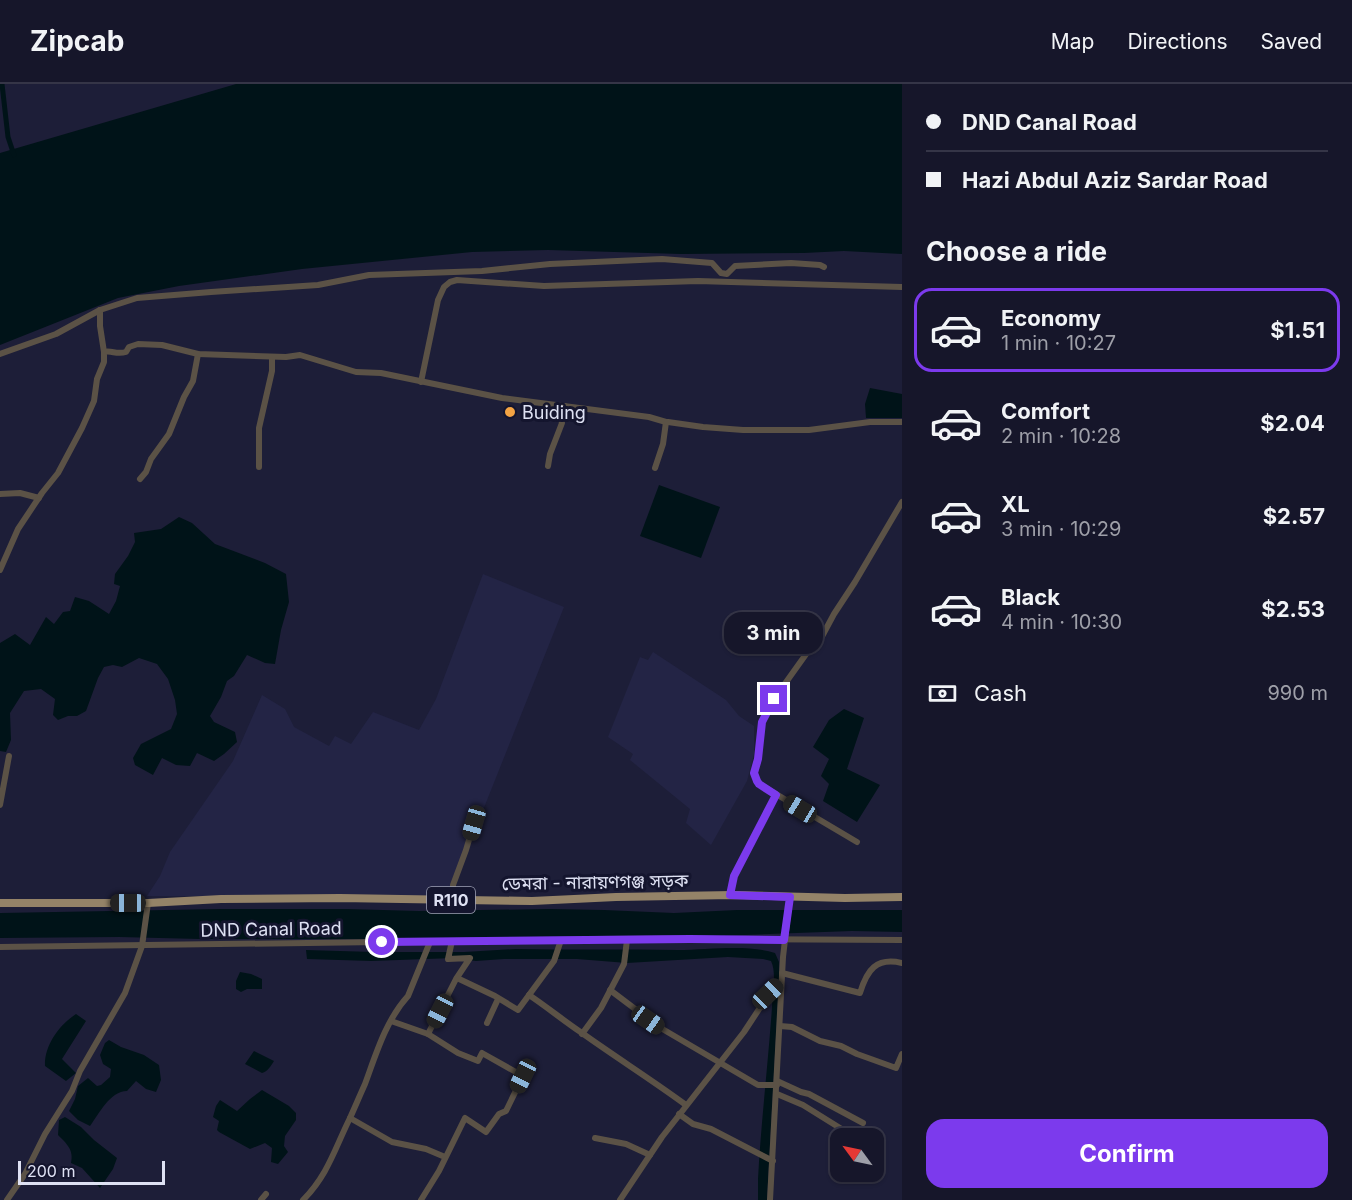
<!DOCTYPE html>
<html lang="en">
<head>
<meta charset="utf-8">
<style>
  :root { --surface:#16162a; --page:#232336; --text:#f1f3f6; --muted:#9e9fa8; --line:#353547; --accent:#7c3aed }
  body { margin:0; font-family:Inter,"Noto Sans Bengali",sans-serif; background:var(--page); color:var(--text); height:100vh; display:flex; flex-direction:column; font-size:22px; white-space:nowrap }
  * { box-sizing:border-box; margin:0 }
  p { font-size:20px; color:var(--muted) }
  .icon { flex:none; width:33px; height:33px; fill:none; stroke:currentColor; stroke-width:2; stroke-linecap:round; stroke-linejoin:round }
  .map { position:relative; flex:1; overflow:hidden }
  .drawer { display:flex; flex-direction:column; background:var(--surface); width:450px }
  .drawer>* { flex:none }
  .hud { display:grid; align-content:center; height:132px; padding:0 24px; background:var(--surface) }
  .needle { width:39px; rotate:303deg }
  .fabs { position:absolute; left:830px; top:1044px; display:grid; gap:12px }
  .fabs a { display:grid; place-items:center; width:54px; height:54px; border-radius:12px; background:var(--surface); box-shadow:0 2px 4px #0004,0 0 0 2px var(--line); font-size:30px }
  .scale { position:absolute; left:18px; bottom:15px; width:147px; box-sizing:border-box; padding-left:6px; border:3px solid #dee1f3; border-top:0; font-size:16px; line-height:21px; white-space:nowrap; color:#dee1f3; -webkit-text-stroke:4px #14152e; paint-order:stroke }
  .end { position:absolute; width:27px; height:27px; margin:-14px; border:8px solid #7c3aed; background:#fff; box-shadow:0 0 0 3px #fff }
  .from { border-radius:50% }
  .bubble { position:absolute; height:42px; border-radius:18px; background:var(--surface); box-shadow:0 2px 4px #0004,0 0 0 2px var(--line); font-size:20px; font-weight:700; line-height:42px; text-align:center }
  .car { position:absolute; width:18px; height:36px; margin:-18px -9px; border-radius:8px; box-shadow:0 0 4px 2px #0007; background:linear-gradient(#222 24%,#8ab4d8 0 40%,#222 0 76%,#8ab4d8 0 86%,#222 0) }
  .hud b { display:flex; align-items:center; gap:21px; height:57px; font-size:22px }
  .hud b+b { border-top:2px solid var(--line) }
  .hud i { width:15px; height:15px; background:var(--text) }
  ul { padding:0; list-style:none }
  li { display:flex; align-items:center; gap:18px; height:84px; margin:0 12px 9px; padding:0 12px; border:3px solid transparent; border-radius:18px }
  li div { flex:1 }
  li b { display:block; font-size:22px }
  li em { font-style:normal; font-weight:700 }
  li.on { border-color:var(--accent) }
  li>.icon { width:54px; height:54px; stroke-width:1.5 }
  h2 { padding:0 24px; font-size:27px; line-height:72px }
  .pay { display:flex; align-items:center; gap:15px; height:66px; padding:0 24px; font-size:22px }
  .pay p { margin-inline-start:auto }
  .button { display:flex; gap:12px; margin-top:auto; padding:12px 24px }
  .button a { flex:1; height:69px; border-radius:18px; background:var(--accent); color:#fff; font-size:24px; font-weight:700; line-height:69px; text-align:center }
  header { display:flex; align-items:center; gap:36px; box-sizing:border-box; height:84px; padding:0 30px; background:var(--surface); border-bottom:2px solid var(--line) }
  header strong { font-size:28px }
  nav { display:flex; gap:33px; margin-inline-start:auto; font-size:21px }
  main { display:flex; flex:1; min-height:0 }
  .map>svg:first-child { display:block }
  .built { fill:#232445 }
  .water { fill:#001318 }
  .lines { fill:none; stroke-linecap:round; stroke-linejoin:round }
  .canal { stroke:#001318; stroke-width:5 }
  .minor { stroke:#5b5246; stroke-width:6 }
  .major { stroke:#948368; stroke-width:8 }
  .route { stroke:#7c3aed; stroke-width:8 }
  .poi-dot { fill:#f4a444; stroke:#14152e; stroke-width:2 }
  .labels { text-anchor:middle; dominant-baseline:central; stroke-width:6; stroke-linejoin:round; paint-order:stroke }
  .shield { fill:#14152e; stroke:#a1a4b8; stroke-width:1.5 }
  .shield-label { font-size:16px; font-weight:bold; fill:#dee1f3 }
  .poi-label { font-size:18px; fill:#dee1f3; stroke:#14152e; text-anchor:start }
  .street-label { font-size:18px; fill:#dee1f3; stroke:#14152e }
</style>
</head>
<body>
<header>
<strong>Zipcab</strong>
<nav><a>Map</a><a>Directions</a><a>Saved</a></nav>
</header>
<main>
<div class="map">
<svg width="902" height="1116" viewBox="0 0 902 1116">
  <rect width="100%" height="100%" fill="#1d1e38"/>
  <!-- built -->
  <g class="built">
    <polygon points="483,490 564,523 448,814 362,812 147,812 160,792 170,768 233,677 262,611 285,625 294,643 329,662 335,652 351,660 373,628 419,646 436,615"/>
    <polygon points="653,568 726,616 739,632 754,642 754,670 747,697 711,761 686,739 690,725 630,676 633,670 608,653 640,573 648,576"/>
  </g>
  <!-- water -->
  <g class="water">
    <polygon points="236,0 902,0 902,170 844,167 804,169 681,170 548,166 472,168 302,185 179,202 118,214 0,261 0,69"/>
    <polygon points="870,304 902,310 902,334 866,334 865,320"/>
    <polygon points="659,401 720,423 701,474 640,452"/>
    <polygon points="179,433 192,439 215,460 265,479 286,490 289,518 281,546 275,580 265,579 247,571 234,592 227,597 221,613 210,632 214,638 235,648 237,658 224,670 214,677 197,669 190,682 176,681 162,674 153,691 135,681 133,674 141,660 171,645 177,630 175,616 168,595 157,580 139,574 122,583 113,581 104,583 98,594 86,627 77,632 68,632 58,636 53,631 55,615 41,605 24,607 10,629 11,656 6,668 0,667 0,559 15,550 30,561 46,533 54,540 63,528 70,527 75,513 89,517 109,530 116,517 120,502 114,500 115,490 128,472 135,458 134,449 161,445"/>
    <polygon points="844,625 864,634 847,685 880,701 857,738 823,717 829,700 821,692 829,675 813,663 829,636"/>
    <polygon points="221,825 346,825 419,827 549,825 604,826 674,829 737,826 902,826 902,848 852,847 718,852 662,851 374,855 200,855 119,853 0,854 0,829"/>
    <path d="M 516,865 C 570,866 624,865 678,866 C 708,866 747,860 775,869 L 779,878 L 779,896 L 767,1116 L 758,1116 L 758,1095 C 761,1038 768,981 772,923 C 772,909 777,890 771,877 L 763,875 L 728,873 L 627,879 L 577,875 L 504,875 L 476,877 L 454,874 L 371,877 L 307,875 L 306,866 L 374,868 L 464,868 Z"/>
    <polygon points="240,888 251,890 262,895 262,905 247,905 241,908 236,905 236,897"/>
    <path d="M 76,930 L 86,937 L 62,975 L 76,989 L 66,997 L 45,982 C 44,962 59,941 76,930 Z"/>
    <path d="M 109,956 L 121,963 L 144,971 L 159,981 L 161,996 L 156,1008 L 146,1005 L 136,997 L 127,1007 C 110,1007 99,1030 90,1042 L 78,1036 L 69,1027 L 75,1015 L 78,1002 L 88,994 L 97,1002 L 101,1001 L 110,993 L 111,985 L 103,980 L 100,971 L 105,959 Z"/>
    <path d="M 254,967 L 274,977 C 270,983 268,987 262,989 L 245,980 Z"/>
    <polygon points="262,1006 289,1022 296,1029 296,1036 285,1052 284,1062 288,1068 278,1080 271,1078 272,1064 265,1059 250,1065 219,1048 217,1046 219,1037 213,1033 216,1022 220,1016 237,1027 250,1015"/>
    <path d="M 65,1033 L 81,1043 L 94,1056 L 117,1074 L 113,1085 L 100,1104 L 82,1084 L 71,1079 C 74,1066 67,1060 58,1051 L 59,1036 Z"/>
  </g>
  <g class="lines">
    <!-- canal -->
    <polyline class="canal" points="2,0 8,53 14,71"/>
    <!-- minor -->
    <g class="minor">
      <polyline points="100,226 100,242 104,268"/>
      <polyline points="0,270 56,250 100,226 137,214 211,208 318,201 369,191 482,187 550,180 662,175 712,179 721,189 727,190 735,182 791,179 820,181 824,183"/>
      <polyline points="421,298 438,216 444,203 450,198 457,196 544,202 698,197 902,203"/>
      <polyline points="548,382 550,370 562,339 561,335 565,322"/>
      <polyline points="259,383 259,344 272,287 272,273"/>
      <polyline points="655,384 663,360 666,338"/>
      <polyline points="140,395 146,388 151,375 169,350 184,313 193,297 198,270"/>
      <polyline points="0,410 20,409 39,414"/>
      <path d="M 0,486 L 18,445 L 42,409 L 58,389 L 82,344 L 94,317 L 97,295 L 104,278 L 104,268 C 112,266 116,271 126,268 L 129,263 L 138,260 L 162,261 L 198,270 L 286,273 L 300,271 L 356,288 L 381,289 L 502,314 L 649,333 L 666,338 L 668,338 L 703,343 L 743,346 L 809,346 L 870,338 L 902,338"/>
      <polyline points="0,721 9,672"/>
      <polyline points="857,758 759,700 757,697 754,689 758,675 762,638 774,615 809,566 819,558 834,530 855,498 902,418"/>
      <polyline points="730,811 734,792 776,711"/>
      <polyline points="453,816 453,801 466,766 474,739"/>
      <path d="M 430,858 L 408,912 C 386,936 376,970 365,1000 C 360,1011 355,1023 350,1034 L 392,1058 L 426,1065 L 445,1073"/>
      <polyline points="0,863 452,857 691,855 902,856"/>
      <path d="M 782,889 L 860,909 C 867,886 876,873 902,879"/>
      <polyline points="457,894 495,912 518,926 554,877 561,856"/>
      <polyline points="610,906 659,943 758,1001 777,1001"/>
      <path d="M 529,911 C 547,923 564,937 582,949 C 617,974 652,996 686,1021"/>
      <polyline points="391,937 428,950 458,969 478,977 482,969 523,992 506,1027 499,1030 486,1048 465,1034 439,1087 421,1116"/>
      <polyline points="487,939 498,915"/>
      <polyline points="780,942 792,943 820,957 841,962 857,970 896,984 902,970"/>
      <polyline points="428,950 456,895 470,874 448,875 452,857"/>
      <polyline points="582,950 601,924 624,880 627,856"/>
      <polyline points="777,997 801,1008 809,1010 863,1039"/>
      <polyline points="777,1010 803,1021 856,1054"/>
      <polyline points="679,1030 693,1040 711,1045 773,1077"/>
      <polyline points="595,1054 626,1060 650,1071"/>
      <polyline points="7,1116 25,1090 45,1050 72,1007 80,987 125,909 142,862 148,819"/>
      <polyline points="261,1116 266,1110"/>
      <path d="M 303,1116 C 328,1091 335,1064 350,1034"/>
      <polyline points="620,1116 662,1053 744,948 769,910 781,898"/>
      <polyline points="770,1116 783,873 790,813"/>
    </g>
    <!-- major -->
    <polyline class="major" points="0,819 148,819 221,815 340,814 532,817 616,813 733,811 845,814 902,813"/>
  </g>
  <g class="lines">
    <!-- route -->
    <polyline class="route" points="382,858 690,855 784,856 790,813 730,811 734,792 776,711 759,700 757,697 754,689 758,675 762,638 774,615"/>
  </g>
  <!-- markers -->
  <circle class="poi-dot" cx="510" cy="328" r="6"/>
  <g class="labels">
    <!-- shield labels -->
    <rect class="shield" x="427" y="803" width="48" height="26" rx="4.5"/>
    <g class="shield-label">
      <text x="451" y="816">R110</text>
    </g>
    <!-- poi labels -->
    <g class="poi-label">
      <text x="522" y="328">Buiding</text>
    </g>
    <!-- street labels -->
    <g class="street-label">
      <text transform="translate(595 798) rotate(-1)">ডেমরা - নারায়ণগঞ্জ সড়ক</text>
      <text transform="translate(271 845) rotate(-1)">DND Canal Road</text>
    </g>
  </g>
</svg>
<div class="fabs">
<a><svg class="needle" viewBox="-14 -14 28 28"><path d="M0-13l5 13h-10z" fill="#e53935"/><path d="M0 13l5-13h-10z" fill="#9e9fa8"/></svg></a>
</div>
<div class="scale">200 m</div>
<i class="end from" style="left:382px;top:858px"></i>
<i class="end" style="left:774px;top:615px"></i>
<div class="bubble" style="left:724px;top:528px;width:99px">3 min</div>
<i class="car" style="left:800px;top:725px;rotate:301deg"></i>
<i class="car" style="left:474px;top:739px;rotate:196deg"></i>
<i class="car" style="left:128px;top:819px;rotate:270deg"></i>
<i class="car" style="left:768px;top:910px;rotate:46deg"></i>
<i class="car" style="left:440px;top:927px;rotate:207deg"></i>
<i class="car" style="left:648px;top:936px;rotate:125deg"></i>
<i class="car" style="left:523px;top:992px;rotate:206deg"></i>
</div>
<section class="drawer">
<div class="hud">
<b><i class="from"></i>DND Canal Road</b>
<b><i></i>Hazi Abdul Aziz Sardar Road</b>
</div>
<h2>Choose a ride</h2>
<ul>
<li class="on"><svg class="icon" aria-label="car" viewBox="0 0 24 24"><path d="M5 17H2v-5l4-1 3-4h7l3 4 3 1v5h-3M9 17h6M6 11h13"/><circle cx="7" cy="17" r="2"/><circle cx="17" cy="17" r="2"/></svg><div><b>Economy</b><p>1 min · 10:27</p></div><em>$1.51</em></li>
<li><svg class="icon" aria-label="car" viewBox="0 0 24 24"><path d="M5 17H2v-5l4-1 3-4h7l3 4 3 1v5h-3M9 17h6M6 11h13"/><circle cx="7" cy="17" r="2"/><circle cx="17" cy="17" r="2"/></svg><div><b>Comfort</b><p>2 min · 10:28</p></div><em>$2.04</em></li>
<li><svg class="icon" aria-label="car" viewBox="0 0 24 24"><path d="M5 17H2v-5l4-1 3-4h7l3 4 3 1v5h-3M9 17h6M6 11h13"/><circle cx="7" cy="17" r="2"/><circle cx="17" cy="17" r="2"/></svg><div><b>XL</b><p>3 min · 10:29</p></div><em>$2.57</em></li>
<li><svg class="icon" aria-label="car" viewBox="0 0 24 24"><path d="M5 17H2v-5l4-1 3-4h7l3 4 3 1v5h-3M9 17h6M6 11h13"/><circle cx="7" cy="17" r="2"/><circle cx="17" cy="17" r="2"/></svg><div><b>Black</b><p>4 min · 10:30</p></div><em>$2.53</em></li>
</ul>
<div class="pay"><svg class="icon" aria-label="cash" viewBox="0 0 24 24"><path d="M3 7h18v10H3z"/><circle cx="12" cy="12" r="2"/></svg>Cash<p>990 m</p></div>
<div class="button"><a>Confirm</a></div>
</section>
</main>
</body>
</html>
